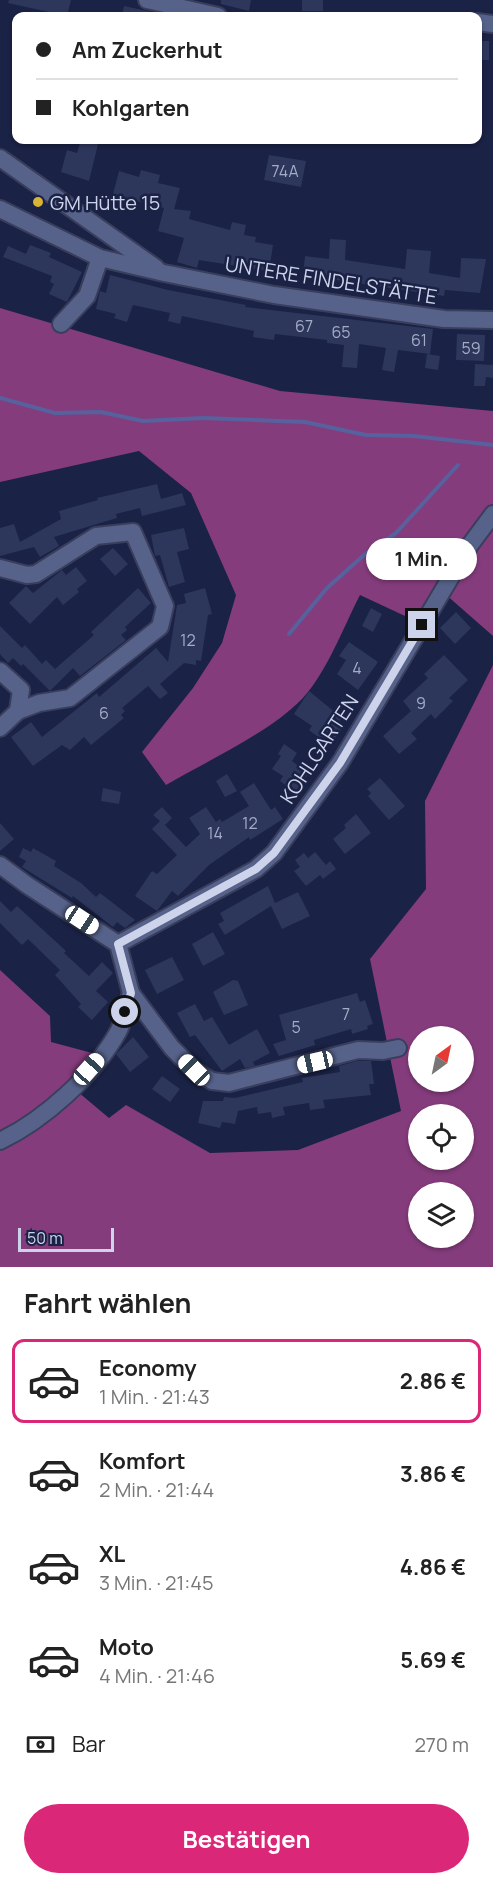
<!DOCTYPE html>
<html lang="de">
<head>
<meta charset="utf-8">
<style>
  :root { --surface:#fff; --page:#f2f2f2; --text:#222; --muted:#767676; --line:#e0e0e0; --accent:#db2777 }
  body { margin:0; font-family:Manrope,sans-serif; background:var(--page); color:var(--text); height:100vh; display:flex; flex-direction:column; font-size:22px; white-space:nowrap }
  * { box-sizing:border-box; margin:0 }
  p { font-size:20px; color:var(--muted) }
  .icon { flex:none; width:33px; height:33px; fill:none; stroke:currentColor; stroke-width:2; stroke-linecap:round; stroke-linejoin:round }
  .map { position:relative; height:1267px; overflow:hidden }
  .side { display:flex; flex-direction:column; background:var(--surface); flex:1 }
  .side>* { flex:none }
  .hud { position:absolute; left:12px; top:12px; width:470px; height:132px; border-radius:12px; box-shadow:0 2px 4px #0004; display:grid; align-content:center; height:132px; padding:0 24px; background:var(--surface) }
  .needle { width:39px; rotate:33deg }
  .controls { position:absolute; left:408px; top:1026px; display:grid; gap:12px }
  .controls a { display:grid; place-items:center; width:66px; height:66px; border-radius:50%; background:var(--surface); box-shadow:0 2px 4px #0004; font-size:30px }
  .scale { position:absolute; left:18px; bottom:15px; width:96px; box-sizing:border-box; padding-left:6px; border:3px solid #ccd3ea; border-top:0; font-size:16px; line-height:21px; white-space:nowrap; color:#ccd3ea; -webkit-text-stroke:4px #1a2245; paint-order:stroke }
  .end { position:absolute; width:27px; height:27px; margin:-14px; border:8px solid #ccd3ea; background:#111; box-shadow:0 0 0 3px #111 }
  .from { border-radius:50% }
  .bubble { position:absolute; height:42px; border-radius:21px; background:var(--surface); box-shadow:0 2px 4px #0004; font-size:20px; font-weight:700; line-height:42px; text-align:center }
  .car { position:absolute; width:18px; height:36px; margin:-18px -9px; border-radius:8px; box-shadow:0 0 4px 2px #0007; background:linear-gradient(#fff 24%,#345 0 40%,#fff 0 76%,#345 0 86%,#fff 0) }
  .hud b { display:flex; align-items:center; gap:21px; height:57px; font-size:22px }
  .hud b+b { border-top:2px solid var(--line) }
  .hud i { width:15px; height:15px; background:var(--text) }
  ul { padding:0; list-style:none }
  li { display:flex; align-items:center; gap:18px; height:84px; margin:0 12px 9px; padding:0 12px; border:3px solid transparent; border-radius:12px }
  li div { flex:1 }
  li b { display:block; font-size:22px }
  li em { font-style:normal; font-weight:700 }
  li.active { border-color:var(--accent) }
  li>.icon { width:54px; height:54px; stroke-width:1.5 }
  h2 { padding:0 24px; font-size:27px; line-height:72px }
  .pay { display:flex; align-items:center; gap:15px; height:66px; padding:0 24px; font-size:22px }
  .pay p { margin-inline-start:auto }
  .action { display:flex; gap:12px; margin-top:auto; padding:12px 24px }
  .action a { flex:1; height:69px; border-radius:36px; background:var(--accent); color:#fff; font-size:24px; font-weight:700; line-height:69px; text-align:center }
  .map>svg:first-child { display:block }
  .forest { fill:#843c7c; fill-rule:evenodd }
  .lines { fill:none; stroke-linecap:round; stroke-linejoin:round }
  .stream { stroke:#56619d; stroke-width:4 }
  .building { fill:#2d375c }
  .minor-casing { stroke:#393e5c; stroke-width:20 }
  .minor { stroke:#56628a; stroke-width:16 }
  .route { stroke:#ccd3ea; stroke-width:8 }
  .poi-dot { fill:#d9b334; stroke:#1a2245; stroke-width:2 }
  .labels { text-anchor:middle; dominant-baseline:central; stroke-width:5; stroke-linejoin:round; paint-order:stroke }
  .number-label { font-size:16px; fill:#a4acc6 }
  .poi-label { font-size:20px; fill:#ccd3ea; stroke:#1a2245; text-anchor:start }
  .street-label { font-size:20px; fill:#ccd3ea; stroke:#1a2245 }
</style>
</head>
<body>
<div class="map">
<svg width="493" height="1267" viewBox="0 0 493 1267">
  <rect width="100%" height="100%" fill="#1a2245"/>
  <!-- forest -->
  <g class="forest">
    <path d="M 0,308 L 280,391 L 493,411 L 493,636 L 444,593 L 420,623 L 360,595 C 343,628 327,672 302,699 C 269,733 207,761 166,785 L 142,752 L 193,688 L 222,643 L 236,595 L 191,493 L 139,451 L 0,482 Z"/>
    <path d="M 493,665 L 493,1267 L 0,1267 L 0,970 L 50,1016 L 51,1042 L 96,1054 L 71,1086 L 109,1118 L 126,1105 L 210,1153 L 298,1150 L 401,1111 L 370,959 L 426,889 L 425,801 ZM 418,1036 L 464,1036 L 464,1082 L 418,1082 ZM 418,1114 L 464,1114 L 464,1160 L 418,1160 ZM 418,1192 L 464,1192 L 464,1238 L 418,1238 Z"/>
  </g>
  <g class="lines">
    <!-- stream -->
    <g class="stream">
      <polyline points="0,398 55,413 101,412 143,421 203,418 305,422 366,435 414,436 493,445"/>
      <polyline points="289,634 327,588 364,555 396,533 458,465"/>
    </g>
  </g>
  <!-- building -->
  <g class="building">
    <polygon points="9,0 71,0 67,16 8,3"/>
    <polygon points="221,0 251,0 249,11 221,4"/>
    <rect x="302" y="0" width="21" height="11"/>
    <polygon points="124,6 152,12 152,16 122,16"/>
    <rect x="477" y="41" width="12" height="19"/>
    <polygon points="81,140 99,140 89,181 61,172 67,150 77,153"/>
    <polygon points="269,155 306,161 301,187 264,180"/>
    <polygon points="141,170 160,175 158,183 180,188 174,209 191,211 189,219 230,230 232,222 246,225 244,235 256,237 255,242 273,245 269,271 199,260 197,268 177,262 184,238 158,231 164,208 137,201 127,207 121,203 120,195 113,194 119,171 139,177"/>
    <polygon points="330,239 346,240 345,260 405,269 407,249 431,251 429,273 460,278 461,258 486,259 480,293 445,290 444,296 303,275 305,256 329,259"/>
    <polygon points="30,245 51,253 49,257 82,272 67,302 49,294 54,284 50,282 52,276 3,257 8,246 26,254"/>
    <polygon points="110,275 168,290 246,305 245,307 433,329 430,354 398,350 394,372 382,370 386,348 359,344 357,368 342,367 344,345 327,343 327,340 275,334 274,340 253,337 254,331 182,316 180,324 168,321 170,313 133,305 127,322 114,318 116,314 96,309 100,291 106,293"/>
    <polygon points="457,334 485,335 484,361 456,360"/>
    <polygon points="427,354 440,356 438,370 425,368"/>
    <polygon points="475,364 493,365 493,378 486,377 485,386 474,386"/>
    <polygon points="157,484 161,499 182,493 186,505 142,516 140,508 116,514 117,518 54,537 59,546 40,557 34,547 0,556 0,528 14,524 20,542 61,519 59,511 98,500 97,498"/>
    <polygon points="184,528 189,549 177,552 185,582 169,587 160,555 155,556 151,535"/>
    <polygon points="113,548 128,564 115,576 100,559"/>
    <polygon points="76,567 87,581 77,589 79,592 63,605 57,597 30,624 9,603 26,586 33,593 62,570 66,575"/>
    <polygon points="138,588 151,603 125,627 127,630 121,635 126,640 80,676 73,668 50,691 23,664 21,666 13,658 8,663 0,654 0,626 22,648 25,645 42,664 46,660 55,669 94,635 91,632"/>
    <polygon points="205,588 212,614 208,615 201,661 196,660 196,665 184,663 160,684 168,693 160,699 148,686 122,708 125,711 121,715 124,718 91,745 84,737 70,750 62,745 33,766 11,737 31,722 42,737 97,693 99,697 156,648 168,662 177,605 186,603 184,594"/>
    <polygon points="371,608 382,614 373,632 362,626"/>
    <polygon points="456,612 471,628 455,644 440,628"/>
    <polygon points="349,642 378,662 358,690 337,674 346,660 339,656"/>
    <polygon points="444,655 468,680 449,698 453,701 435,719 431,714 411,733 417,739 399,754 383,736 411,711 403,701 428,678 424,674"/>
    <polygon points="309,691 342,718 338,723 344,727 329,745 309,730 312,726 294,714"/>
    <polygon points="284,744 297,753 292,761 308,774 295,792 280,781 283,776 272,769 281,756 278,754"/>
    <polygon points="227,774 237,791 225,797 216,781"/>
    <polygon points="380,778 405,806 389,820 368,796 371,793 367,789"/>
    <polygon points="254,783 271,810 275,807 283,819 250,840 249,837 209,865 178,896 172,891 157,911 135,896 152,871 157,874 177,855 152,829 160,821 153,815 162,807 172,818 165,825 186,847 200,834 189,818 206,807 216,822 220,819 222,822 249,806 240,792"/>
    <polygon points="103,788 121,792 119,804 101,801"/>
    <polygon points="356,814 371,833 345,854 333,839 346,828 344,825"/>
    <polygon points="0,823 14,839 0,851"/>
    <polygon points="23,848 31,852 33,848 56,861 54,866 81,883 96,897 100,893 135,920 125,928 117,922 113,927 73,896 72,898 22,867 26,861 19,857"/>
    <polygon points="315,852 326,865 330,861 336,869 323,879 320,875 306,886 294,871 300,867 295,860 304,853 308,858"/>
    <polygon points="268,886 275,903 298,892 310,916 282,929 271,906 225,935 218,924 224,921 220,913"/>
    <polygon points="0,901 11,912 17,906 66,951 64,953 89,976 102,962 113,973 96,991 108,1002 92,1020 78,1007 81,1004 55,975 60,970 28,939 22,945 0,923"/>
    <polygon points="213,932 225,954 203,966 192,944"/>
    <polygon points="172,957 184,980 157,994 145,970"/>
    <polygon points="233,980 238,981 248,1005 224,1015 213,992"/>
    <polygon points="357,993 360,1002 365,1000 373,1024 367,1026 368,1029 352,1034 351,1029 314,1040 315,1045 279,1056 273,1044 286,1040 279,1015"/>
    <polygon points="195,1004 204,1021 212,1017 229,1045 257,1029 270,1053 253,1062 255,1066 245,1068 240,1059 222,1071 195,1035 190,1037 177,1013"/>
    <polygon points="133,1037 149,1057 130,1072 116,1054"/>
    <polygon points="357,1061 371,1061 374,1084 369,1084 371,1095 323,1100 325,1108 310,1110 309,1103 283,1107 285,1115 272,1118 271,1112 258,1114 257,1107 238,1111 235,1124 222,1122 220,1128 198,1123 203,1101 223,1101 224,1097 235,1098 303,1082 302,1078 340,1072 339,1066"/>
    <polygon points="162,1076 180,1089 170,1102 152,1089"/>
  </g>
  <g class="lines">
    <!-- minor casing -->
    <g class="minor-casing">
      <g id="minor">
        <polyline points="147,0 218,16"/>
        <polyline points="477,22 493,24"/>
        <polyline points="0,158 156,268"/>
        <polyline points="0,209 100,258 164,273 274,295 444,319 493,320"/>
        <polyline points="61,324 87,296 100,258"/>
        <polyline points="0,568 27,575 36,574 96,536 133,532 165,606 160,627 70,698 39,703 18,711 0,728"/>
        <polyline points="0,671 21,690 18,711"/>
        <polyline points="0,865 27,885 118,944 131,993 172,1048 194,1070 212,1081 229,1083 358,1050 383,1051 398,1048"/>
        <polyline points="118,944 256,869 274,853 340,763 470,545 493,514"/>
        <path d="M 0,1141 C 44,1120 94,1075 118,1032 C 124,1021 127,1005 131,993"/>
      </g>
    </g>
    <!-- minor -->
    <use href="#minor" class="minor"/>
  </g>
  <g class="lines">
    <!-- route -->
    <polyline class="route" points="125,1012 131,993 118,944 256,869 274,853 340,763 422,625"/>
  </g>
  <!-- markers -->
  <circle class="poi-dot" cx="38" cy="202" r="6"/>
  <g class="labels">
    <!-- number labels -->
    <g class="number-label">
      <text x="285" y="171">74A</text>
      <text x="304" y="326">67</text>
      <text x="341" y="332">65</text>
      <text x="419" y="340">61</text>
      <text x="471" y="348">59</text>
      <text x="188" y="640">12</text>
      <text x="357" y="668">4</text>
      <text x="421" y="703">9</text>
      <text x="104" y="713">6</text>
      <text x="250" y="823">12</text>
      <text x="215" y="833">14</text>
      <text x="346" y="1014">7</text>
      <text x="296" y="1027">5</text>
    </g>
    <!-- poi labels -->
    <g class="poi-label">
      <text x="50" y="202">GM Hütte 15</text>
    </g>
    <!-- street labels -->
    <g class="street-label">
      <text transform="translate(331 280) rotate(9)">UNTERE FINDELSTÄTTE</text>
      <text transform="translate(319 749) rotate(-57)">KOHLGARTEN</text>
    </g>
  </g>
</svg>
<div class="controls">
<a><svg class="needle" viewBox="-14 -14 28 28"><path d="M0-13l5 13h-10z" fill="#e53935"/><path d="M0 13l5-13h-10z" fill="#767676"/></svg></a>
<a><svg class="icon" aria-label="locate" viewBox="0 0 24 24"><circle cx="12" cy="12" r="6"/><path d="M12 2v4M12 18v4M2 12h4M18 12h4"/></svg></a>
<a><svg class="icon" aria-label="layers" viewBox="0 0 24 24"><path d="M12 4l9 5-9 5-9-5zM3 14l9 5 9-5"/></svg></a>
</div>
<div class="scale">50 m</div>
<i class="end from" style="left:125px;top:1012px"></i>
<i class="end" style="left:422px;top:625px"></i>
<div class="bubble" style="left:366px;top:538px;width:111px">1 Min.</div>
<i class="car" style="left:82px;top:920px;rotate:123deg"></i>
<i class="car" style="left:315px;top:1062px;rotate:257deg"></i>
<i class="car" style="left:89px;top:1069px;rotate:42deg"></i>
<i class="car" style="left:194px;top:1070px;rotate:315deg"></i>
<div class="hud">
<b><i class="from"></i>Am Zuckerhut</b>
<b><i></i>Kohlgarten</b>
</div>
</div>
<section class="side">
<h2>Fahrt wählen</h2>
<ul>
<li class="active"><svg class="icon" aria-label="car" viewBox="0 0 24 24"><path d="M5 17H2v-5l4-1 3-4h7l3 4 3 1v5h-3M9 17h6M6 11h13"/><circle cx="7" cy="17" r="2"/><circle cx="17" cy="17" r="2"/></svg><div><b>Economy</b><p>1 Min. · 21:43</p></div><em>2.86 €</em></li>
<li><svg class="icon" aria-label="car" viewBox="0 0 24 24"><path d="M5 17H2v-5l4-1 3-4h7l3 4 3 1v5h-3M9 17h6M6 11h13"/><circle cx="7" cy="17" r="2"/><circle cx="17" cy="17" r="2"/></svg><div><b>Komfort</b><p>2 Min. · 21:44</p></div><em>3.86 €</em></li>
<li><svg class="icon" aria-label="car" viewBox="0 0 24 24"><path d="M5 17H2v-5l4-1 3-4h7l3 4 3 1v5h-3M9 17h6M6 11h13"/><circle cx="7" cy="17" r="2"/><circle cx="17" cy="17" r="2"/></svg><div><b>XL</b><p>3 Min. · 21:45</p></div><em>4.86 €</em></li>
<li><svg class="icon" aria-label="car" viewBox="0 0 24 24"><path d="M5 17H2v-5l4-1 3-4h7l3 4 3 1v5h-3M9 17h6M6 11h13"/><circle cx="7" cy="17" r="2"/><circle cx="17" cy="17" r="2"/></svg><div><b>Moto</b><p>4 Min. · 21:46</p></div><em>5.69 €</em></li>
</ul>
<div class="pay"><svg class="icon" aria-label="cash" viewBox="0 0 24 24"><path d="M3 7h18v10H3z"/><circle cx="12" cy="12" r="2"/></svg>Bar<p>270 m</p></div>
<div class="action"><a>Bestätigen</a></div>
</section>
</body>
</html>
